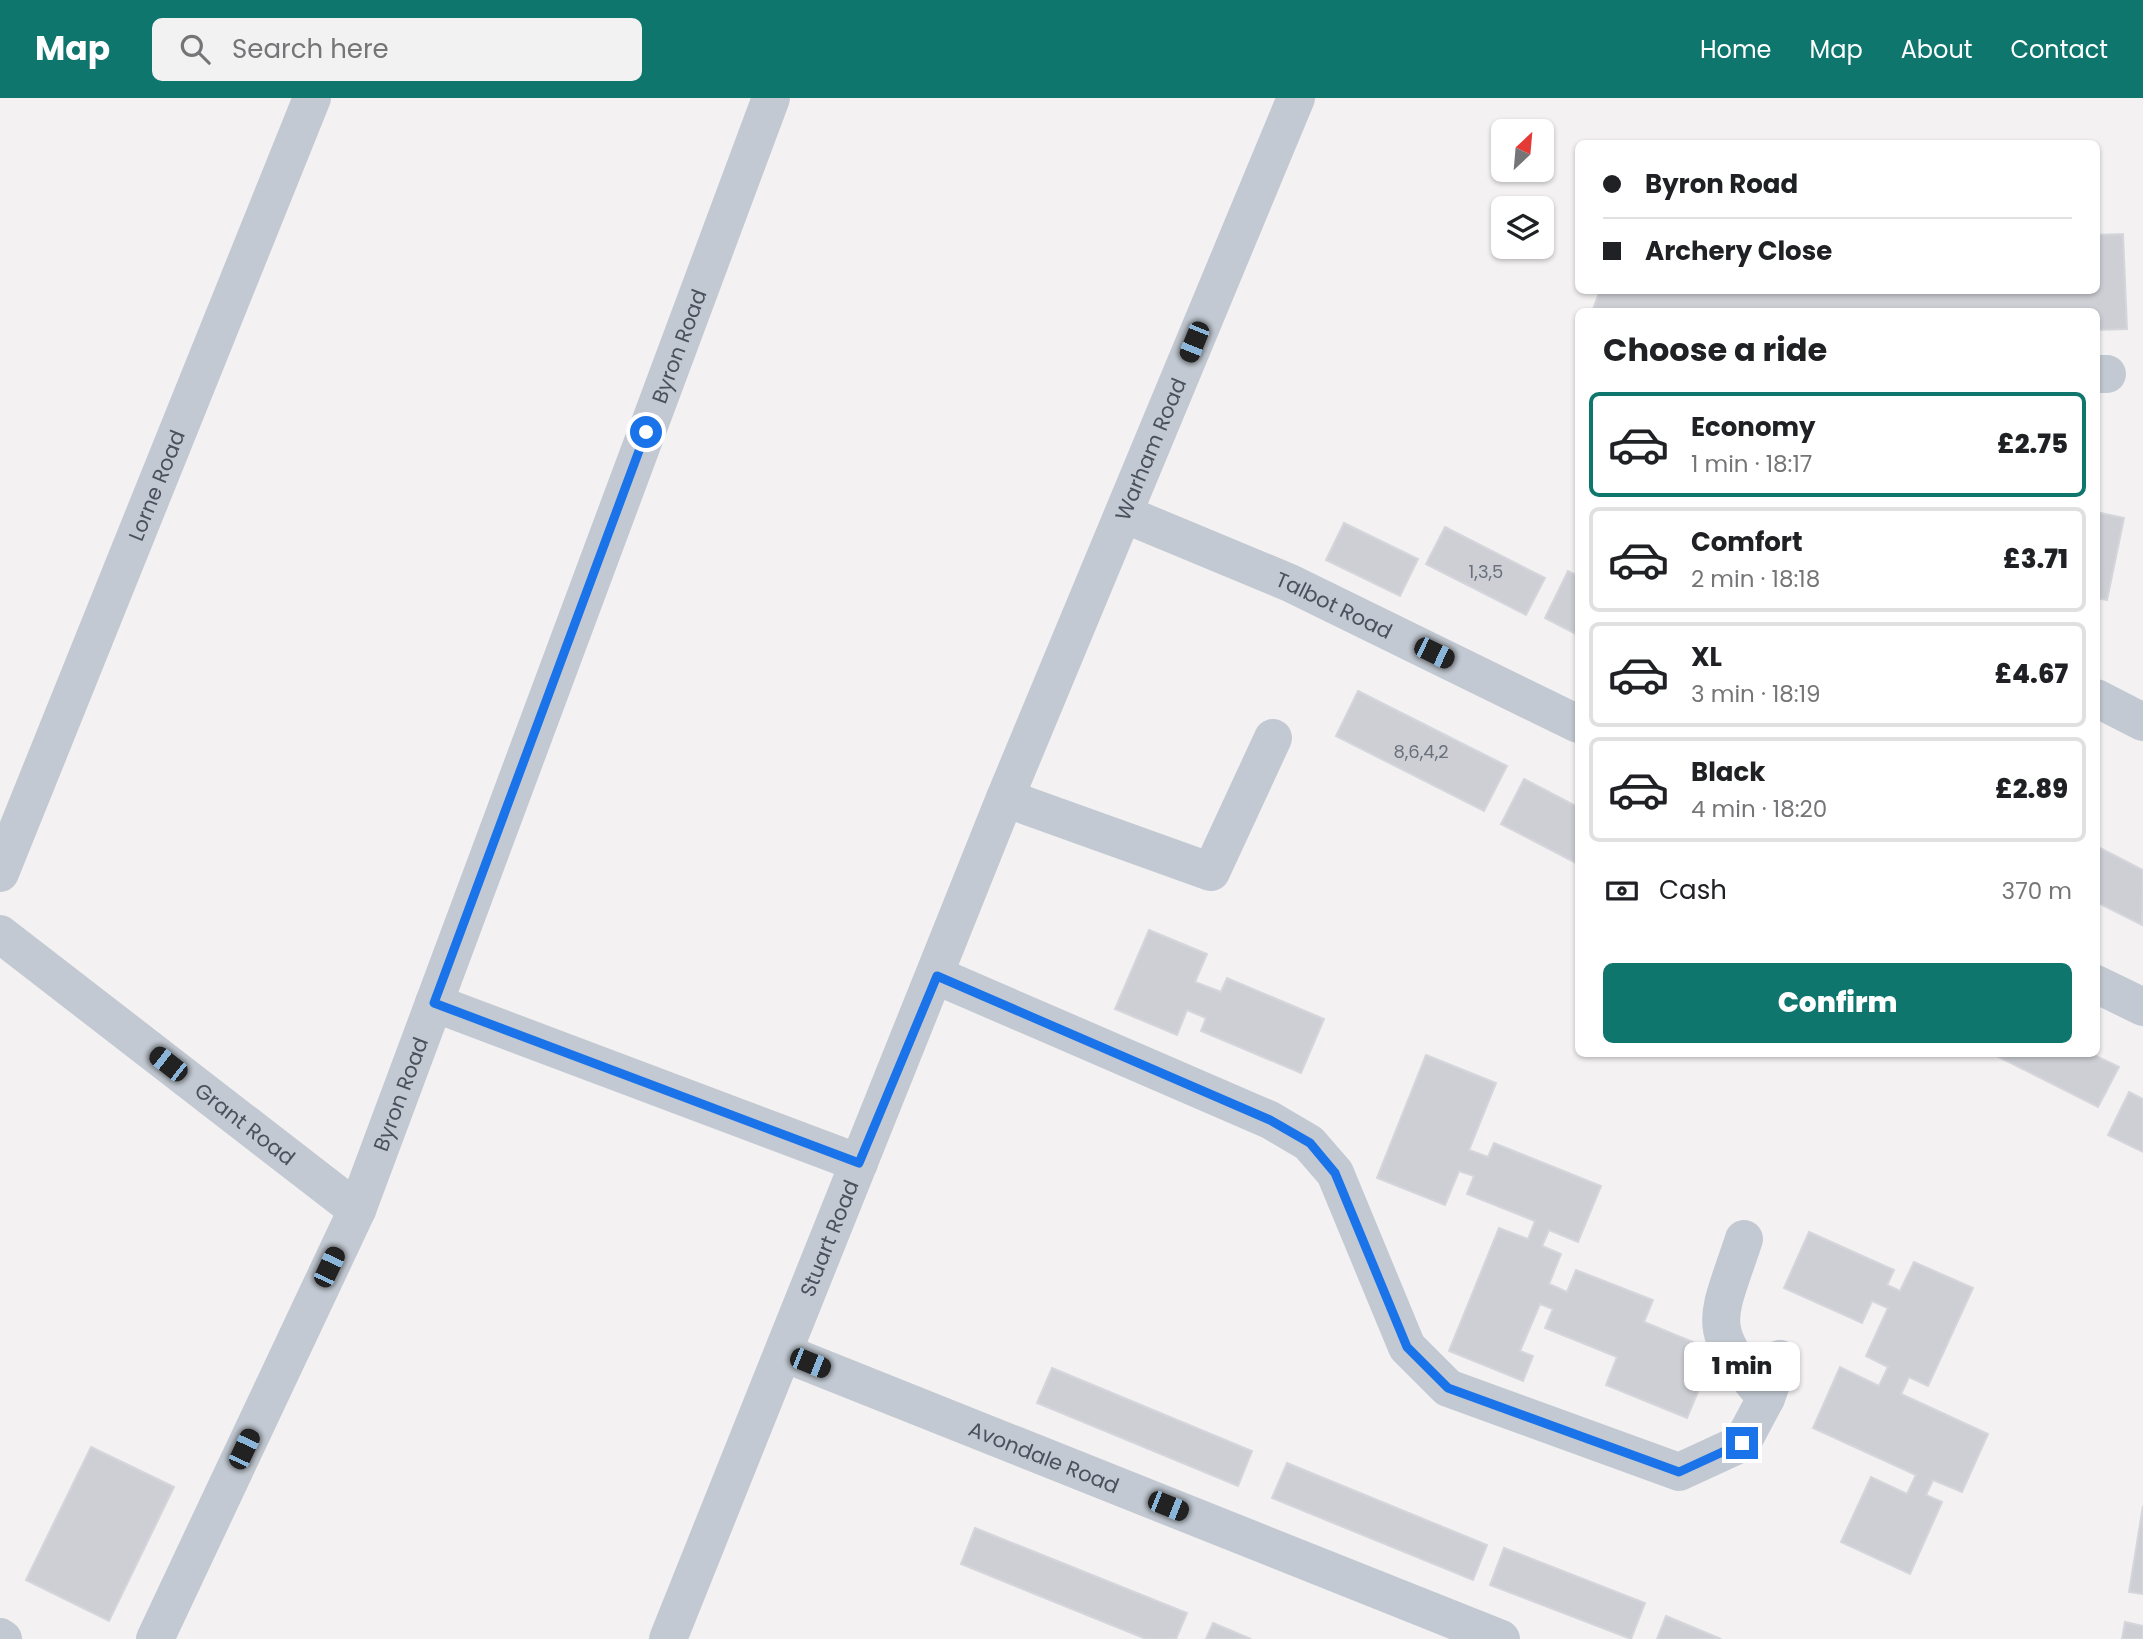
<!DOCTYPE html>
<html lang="en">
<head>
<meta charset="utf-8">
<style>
  :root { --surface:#fff; --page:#f2f2f2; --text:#202124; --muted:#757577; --line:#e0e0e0; --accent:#0f766e }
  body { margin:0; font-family:Poppins,sans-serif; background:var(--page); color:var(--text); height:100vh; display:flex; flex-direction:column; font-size:26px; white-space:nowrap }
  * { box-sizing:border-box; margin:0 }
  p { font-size:23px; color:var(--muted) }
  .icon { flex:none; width:38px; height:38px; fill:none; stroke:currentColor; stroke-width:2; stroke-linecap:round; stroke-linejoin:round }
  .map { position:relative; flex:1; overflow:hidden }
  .drawer { position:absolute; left:1575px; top:210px; width:525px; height:749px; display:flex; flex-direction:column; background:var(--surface); border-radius:10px; box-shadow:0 2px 5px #0004 }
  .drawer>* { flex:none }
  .banner { position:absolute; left:1575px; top:42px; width:525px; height:154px; border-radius:10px; box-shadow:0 2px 5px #0004; display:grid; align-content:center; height:154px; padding:0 28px; background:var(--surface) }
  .needle { width:46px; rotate:26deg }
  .buttons { position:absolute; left:1491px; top:21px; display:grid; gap:14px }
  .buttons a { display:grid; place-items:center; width:63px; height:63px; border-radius:10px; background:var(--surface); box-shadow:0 2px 5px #0004; font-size:35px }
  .end { position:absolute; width:32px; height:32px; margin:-16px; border:9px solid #1a73e8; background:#fff; box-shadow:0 0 0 4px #fff }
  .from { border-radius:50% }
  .bubble { position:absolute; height:49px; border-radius:10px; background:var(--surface); box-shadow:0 2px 5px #0004; font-size:23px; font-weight:800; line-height:49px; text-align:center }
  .car { position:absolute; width:21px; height:42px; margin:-21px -10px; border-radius:9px; box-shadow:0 0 5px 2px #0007; background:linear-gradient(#222 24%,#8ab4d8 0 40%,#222 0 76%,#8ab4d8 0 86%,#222 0) }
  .banner b { display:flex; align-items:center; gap:24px; height:66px; font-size:26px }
  .banner b+b { border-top:2px solid var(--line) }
  .banner i { width:18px; height:18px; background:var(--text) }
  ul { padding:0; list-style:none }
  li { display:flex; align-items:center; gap:21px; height:105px; margin:0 14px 10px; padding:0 14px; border:4px solid var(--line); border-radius:10px }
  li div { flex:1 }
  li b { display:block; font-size:26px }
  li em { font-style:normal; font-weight:800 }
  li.active { border-color:var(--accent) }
  li>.icon { width:63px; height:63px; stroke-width:1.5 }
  h2 { padding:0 28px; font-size:32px; line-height:84px }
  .pay { display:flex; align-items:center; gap:18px; height:77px; padding:0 28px; font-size:26px }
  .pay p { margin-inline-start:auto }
  .button { display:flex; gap:14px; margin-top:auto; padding:14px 28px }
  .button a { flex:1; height:80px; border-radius:10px; background:var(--accent); color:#fff; font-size:28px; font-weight:800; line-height:80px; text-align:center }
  header { display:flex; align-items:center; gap:42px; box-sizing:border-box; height:98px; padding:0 35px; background:var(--accent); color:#fff }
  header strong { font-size:33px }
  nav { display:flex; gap:38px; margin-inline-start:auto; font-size:24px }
  .search { width:490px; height:63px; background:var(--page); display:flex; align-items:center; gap:18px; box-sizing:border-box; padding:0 24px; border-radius:10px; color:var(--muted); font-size:26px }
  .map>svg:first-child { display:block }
  .building { fill:#cecfd5; stroke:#d5d6dc; stroke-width:2 }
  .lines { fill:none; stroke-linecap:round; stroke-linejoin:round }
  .minor { stroke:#c2c9d2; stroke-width:38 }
  .route { stroke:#1a73e8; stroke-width:9 }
  .labels { text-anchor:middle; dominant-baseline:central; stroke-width:5; stroke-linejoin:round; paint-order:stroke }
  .number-label { font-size:18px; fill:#6a707c }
  .street-label { font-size:21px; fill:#49515e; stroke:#fff }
</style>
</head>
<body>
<header>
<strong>Map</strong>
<div class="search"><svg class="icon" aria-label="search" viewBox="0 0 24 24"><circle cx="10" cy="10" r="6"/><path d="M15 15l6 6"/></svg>Search here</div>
<nav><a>Home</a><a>Map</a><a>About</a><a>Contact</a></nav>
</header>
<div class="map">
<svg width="2143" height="1541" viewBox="0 0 2143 1541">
  <rect width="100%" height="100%" fill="#f3f1f1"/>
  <!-- building -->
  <g class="building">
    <polygon points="2123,136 2127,231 2096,232 2096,214 1592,214 1600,192 2096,192 2096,137"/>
    <polygon points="2096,414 2124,420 2107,502 2096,500"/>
    <polygon points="1344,425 1418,461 1400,498 1326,462"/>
    <polygon points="1445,429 1545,480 1526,517 1426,466"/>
    <polygon points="1568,473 1578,478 1578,537 1545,520"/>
    <polygon points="1358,593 1507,668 1484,713 1336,638"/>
    <polygon points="1524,681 1578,709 1578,766 1501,726"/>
    <polygon points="2096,748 2143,772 2142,827 2096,804"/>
    <polygon points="1149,832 1207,856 1195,884 1221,894 1227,880 1324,921 1301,975 1201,933 1206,920 1187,912 1177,937 1115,911"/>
    <polygon points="1993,956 2092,956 2119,969 2098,1009"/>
    <polygon points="1426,957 1496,985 1469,1052 1488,1059 1494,1045 1601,1088 1578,1144 1549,1132 1542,1148 1561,1156 1549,1186 1567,1194 1576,1172 1653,1202 1644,1224 1715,1253 1687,1320 1606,1287 1617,1259 1545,1230 1553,1211 1540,1206 1520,1253 1533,1258 1523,1283 1449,1253 1499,1130 1528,1141 1535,1123 1467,1096 1474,1078 1459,1073 1445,1107 1377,1080"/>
    <polygon points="2129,994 2143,1001 2143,1054 2108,1037"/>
    <polygon points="1809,1134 1894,1172 1887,1187 1900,1193 1914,1164 1973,1190 1928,1288 1909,1279 1901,1296 1988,1336 1962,1394 1933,1382 1926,1397 1942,1404 1910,1476 1841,1444 1871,1379 1907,1396 1916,1377 1813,1330 1840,1269 1879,1288 1888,1269 1866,1258 1888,1210 1872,1203 1862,1225 1784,1190"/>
    <polygon points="1052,1270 1252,1353 1238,1388 1037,1305"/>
    <polygon points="91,1349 174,1389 109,1523 26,1482"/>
    <polygon points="1287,1365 1487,1447 1473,1482 1272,1400"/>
    <polygon points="2143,1408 2143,1496 2129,1494"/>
    <polygon points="975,1430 1187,1515 1176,1541 1146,1541 961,1466"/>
    <polygon points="1504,1450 1645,1505 1631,1541 1490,1487"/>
    <polygon points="1666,1518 1721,1541 1657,1541"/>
    <polygon points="2125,1524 2143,1528 2143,1541 2122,1541"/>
    <polygon points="1213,1525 1251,1541 1206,1541"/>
  </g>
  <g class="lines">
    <!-- minor -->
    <g class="minor">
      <polyline points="2096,276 2107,276"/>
      <path id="s1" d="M 1124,416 L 1290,485 L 1578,626"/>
      <polyline points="2096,600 2143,624"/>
      <polyline points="1005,700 1211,774 1273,640"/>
      <path id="s2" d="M 0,775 L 312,0"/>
      <path id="s3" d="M 0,836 L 357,1112"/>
      <polyline points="937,878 1270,1022 1309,1045 1335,1075 1407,1249 1448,1290 1679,1374 1742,1345 1766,1300 1780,1261"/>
      <polyline points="2096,886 2143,909"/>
      <polyline points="434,905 859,1065"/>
      <path d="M 1744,1141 C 1716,1226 1704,1228 1766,1300"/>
      <path id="s4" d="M 784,1255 L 1501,1541"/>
      <polyline points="0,1539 3,1541"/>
      <path id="s5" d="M 155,1541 L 357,1112 L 771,0"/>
      <path id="s6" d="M 668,1541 L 1005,700 L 1296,0"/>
    </g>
  </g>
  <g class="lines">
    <!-- route -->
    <polyline class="route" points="646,334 434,905 859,1065 937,878 1270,1022 1310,1045 1335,1075 1407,1249 1448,1290 1679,1374 1742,1345"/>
  </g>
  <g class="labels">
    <!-- number labels -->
    <g class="number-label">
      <text x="1486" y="473">1,3,5</text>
      <text x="1421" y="653">8,6,4,2</text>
    </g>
    <!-- street labels -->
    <g class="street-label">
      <text stroke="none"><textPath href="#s5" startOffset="1396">Byron Road</textPath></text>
      <text stroke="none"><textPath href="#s6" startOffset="1284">Warham Road</textPath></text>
      <text stroke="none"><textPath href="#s2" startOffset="418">Lorne Road</textPath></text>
      <text stroke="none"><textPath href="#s1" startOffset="229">Talbot Road</textPath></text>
      <text stroke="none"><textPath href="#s5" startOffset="598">Byron Road</textPath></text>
      <text stroke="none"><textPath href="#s3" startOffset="310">Grant Road</textPath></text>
      <text stroke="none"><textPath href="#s6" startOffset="432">Stuart Road</textPath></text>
      <text stroke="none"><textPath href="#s4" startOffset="280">Avondale Road</textPath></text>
    </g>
  </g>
</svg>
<div class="buttons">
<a><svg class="needle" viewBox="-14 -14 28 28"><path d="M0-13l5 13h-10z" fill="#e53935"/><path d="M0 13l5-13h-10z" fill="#757577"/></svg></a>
<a><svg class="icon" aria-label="layers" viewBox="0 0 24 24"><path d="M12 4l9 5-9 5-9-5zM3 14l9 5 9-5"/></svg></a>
</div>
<i class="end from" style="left:646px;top:334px"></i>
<i class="end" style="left:1742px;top:1345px"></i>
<div class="bubble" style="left:1684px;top:1244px;width:116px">1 min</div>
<i class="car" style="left:1194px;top:244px;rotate:202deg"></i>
<i class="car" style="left:1434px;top:555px;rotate:116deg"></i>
<i class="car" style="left:168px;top:966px;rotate:308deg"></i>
<i class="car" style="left:329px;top:1169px;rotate:25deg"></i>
<i class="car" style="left:810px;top:1265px;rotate:112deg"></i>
<i class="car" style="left:244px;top:1351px;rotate:25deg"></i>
<i class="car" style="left:1168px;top:1408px;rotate:112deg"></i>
<div class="banner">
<b><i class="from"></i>Byron Road</b>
<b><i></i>Archery Close</b>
</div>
<section class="drawer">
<h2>Choose a ride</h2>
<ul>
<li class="active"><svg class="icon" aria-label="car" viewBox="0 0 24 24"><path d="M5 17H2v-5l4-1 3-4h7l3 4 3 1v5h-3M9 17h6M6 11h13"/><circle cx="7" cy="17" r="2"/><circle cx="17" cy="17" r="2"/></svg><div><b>Economy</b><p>1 min · 18:17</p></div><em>£2.75</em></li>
<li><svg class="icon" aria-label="car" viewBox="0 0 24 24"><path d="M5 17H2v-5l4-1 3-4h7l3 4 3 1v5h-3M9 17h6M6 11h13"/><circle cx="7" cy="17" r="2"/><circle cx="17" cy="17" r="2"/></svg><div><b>Comfort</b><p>2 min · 18:18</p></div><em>£3.71</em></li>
<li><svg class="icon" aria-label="car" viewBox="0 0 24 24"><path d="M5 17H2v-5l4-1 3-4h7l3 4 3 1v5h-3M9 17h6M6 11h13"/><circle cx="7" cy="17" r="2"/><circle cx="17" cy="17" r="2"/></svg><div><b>XL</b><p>3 min · 18:19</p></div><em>£4.67</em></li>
<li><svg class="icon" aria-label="car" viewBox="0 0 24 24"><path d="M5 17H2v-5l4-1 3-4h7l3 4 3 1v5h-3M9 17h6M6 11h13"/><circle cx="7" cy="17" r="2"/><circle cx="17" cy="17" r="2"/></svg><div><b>Black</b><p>4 min · 18:20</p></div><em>£2.89</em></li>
</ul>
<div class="pay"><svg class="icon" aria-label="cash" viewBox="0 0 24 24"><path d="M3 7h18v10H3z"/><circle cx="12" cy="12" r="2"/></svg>Cash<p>370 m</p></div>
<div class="button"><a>Confirm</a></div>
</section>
</div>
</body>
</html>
